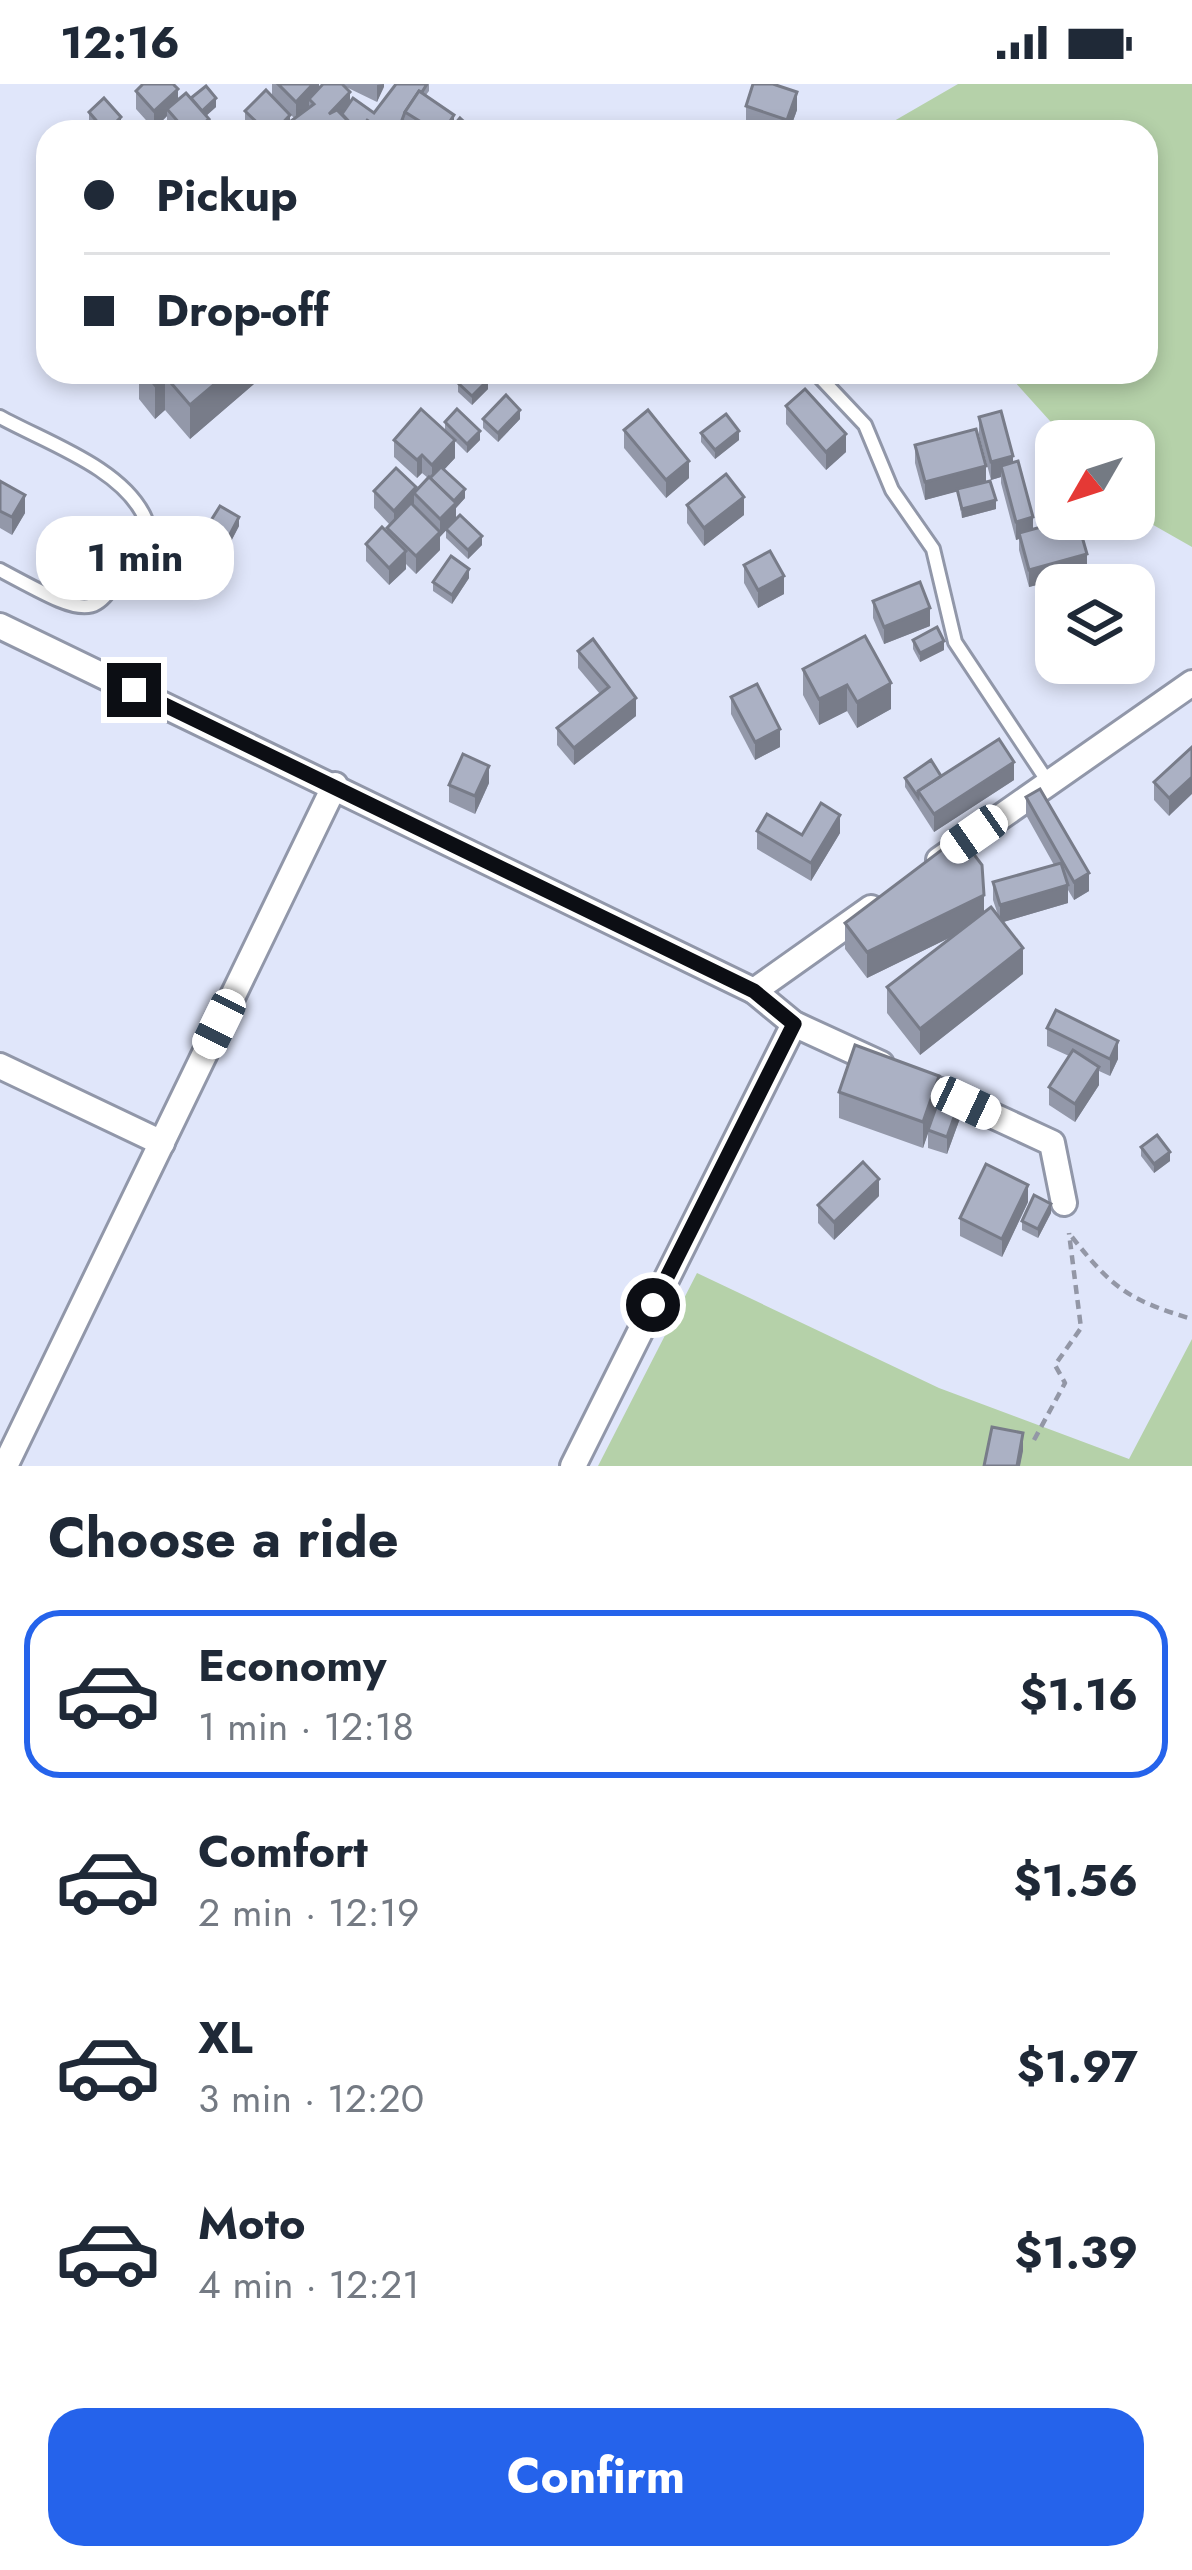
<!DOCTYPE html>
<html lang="en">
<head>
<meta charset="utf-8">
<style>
  :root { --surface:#fff; --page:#f6f6f7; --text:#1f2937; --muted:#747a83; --line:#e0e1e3; --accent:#2563eb }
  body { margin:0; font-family:Jost,sans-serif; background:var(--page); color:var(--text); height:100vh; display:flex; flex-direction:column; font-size:45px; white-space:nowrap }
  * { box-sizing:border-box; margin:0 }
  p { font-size:39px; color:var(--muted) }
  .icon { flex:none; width:66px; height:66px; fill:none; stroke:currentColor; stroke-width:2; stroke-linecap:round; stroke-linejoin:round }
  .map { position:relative; height:1382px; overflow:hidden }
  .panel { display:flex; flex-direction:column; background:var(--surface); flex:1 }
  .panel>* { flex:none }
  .hud { position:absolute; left:36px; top:36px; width:1122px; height:264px; border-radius:36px; box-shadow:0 6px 18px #0003; display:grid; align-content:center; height:264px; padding:0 48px; background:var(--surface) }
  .needle { width:78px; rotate:231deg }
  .buttons { position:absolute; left:1035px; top:336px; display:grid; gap:24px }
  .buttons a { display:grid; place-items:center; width:120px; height:120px; border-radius:24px; background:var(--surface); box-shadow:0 6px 18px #0003; font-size:60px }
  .end { position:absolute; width:54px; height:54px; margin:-27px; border:15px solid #0c0e14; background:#fff; box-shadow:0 0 0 6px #fff }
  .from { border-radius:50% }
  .bubble { position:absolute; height:84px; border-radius:36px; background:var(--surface); box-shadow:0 6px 18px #0003; font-size:39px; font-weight:700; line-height:84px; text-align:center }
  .car { position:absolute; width:36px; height:72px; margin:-36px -18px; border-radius:15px; box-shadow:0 0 9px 3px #0007; background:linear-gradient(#fff 24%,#345 0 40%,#fff 0 76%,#345 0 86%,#fff 0) }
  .hud b { display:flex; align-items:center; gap:42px; height:114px; font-size:45px }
  .hud b+b { border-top:3px solid var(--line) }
  .hud i { width:30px; height:30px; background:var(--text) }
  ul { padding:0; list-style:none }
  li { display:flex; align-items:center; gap:36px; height:168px; margin:0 24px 18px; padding:0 24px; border:6px solid transparent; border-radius:36px }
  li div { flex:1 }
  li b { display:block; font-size:45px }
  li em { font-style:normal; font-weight:700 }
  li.current { border-color:var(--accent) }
  li>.icon { width:108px; height:108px; stroke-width:1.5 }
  h2 { padding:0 48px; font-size:54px; line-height:144px }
  .action { display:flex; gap:24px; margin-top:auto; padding:24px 48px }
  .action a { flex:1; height:138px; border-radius:36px; background:var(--accent); color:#fff; font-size:48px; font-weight:700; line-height:138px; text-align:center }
  .status { display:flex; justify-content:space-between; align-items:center; height:84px; padding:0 60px; background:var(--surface); direction:ltr }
  .status svg { height:33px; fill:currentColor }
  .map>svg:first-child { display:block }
  .green { fill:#b5d1a9 }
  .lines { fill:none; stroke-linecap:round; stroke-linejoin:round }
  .lane-casing { stroke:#9197a9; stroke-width:18 }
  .street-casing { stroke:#9197a9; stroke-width:30 }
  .path { stroke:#9397a6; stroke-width:4.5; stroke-dasharray:9 6; stroke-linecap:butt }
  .lane { stroke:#fff; stroke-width:12 }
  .street { stroke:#fff; stroke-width:24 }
  .wall { fill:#9398a9 }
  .shaded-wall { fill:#787c89 }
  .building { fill:#abb1c4; stroke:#787c89; stroke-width:3 }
  .route { stroke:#0c0e14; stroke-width:15 }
</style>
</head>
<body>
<div class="status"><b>12:16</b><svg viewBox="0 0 49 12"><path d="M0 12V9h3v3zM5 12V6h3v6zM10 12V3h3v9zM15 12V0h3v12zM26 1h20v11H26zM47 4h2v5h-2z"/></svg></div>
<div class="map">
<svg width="1192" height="1382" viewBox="0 0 1192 1382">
  <rect width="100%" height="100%" fill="#e0e6fa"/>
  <!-- green -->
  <g class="green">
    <polygon points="958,0 1192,0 1192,463 1134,430 1134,357 1068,357 1006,288 1146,288 1146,48 875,48"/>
    <polygon points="697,1189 939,1304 1129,1375 1192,1255 1192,1382 598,1382"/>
  </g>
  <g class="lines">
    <!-- lane casing -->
    <g class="lane-casing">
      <g id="lane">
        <polyline points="815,288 865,341 892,406 933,465 955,558 1048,698"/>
        <path d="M 0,333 C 45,358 123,384 145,434 C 97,540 104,542 0,486"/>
      </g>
    </g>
    <!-- street casing -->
    <g class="street-casing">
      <g id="street">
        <polyline points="0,542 754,907 871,824"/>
        <polyline points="939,776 1192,599"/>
        <polyline points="754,907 794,940 881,980"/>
        <polyline points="0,982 162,1059"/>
        <polyline points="935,1005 1052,1059 1064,1119"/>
        <polyline points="5,1382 335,701"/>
        <polyline points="573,1382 794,940"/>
      </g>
    </g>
    <!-- path -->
    <g class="path">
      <path d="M 1072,1153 C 1113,1205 1129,1216 1192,1235"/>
      <polyline points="1034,1356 1065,1299 1055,1281 1081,1244 1069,1149"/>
    </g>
    <!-- lane -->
    <use href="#lane" class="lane"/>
    <!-- street -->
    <use href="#street" class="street"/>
  </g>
  <!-- wall -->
  <g class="wall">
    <polygon points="272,0 319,0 319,5 323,0 384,0 377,18 344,2 350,18 374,29 429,0 429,7 426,11 454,41 472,48 409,48 407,46 407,48 249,48 245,45 245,27 290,37 294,34 272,12"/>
    <polygon points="136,7 178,16 191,14 216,23 206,32 209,48 172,48 167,43 167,32 154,45 136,25"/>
    <polygon points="746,22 797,26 789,48 769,48 746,40"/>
    <polygon points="89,28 121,42 115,48 98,48 89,37"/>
    <polygon points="132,288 262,288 262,293 190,355 165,326 155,335 139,315 139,295"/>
    <polygon points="602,288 627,288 623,297"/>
    <polygon points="458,299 488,305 472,321 458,308"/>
    <polygon points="786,322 846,368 826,386 786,340"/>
    <polygon points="979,333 1013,378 1033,445 1087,488 1029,503 1019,466 1019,455 1016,456 1001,399 1001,393 991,396 979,351"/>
    <polygon points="483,335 520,335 498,358 483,344"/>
    <polygon points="445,338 480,356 467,369 455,357 455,374 444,385 465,414 456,424 456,435 482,461 468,475 446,454 446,446 440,452 440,466 416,490 406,480 406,485 389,501 366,477 366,460 387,448 387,444 390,441 374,424 374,407 416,406 428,394 422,389 417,394 394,373 394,356 445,347"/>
    <polygon points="624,346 689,394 666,414 624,364"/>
    <polygon points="701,349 739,356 715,375 701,358"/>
    <polygon points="915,361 986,398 996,425 962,434 957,407 925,416 915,379"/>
    <polygon points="0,397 25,429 12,451 0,444"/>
    <polygon points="687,421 744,431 704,462 687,439"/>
    <polygon points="239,442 226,467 205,454 205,446"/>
    <polygon points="744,481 784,510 758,524 744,499"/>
    <polygon points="469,494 452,520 433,507 433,498"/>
    <polygon points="873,517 930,542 884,560 873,534"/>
    <polygon points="865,552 891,625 857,644 847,627 819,641 803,611 803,585"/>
    <polygon points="913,556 944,566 920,578 913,565"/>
    <polygon points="578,567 636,632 574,681 557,661 557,644 600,610 578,584"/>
    <polygon points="731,613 780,663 755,676 731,630"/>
    <polygon points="1192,663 1169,732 1154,716 1154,698"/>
    <polygon points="941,692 1014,696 934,748 905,703 905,694"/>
    <polygon points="489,699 475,730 449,718 449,701"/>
    <polygon points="1026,713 1089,807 1074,816 1068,806 1068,819 1003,838 1023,890 920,971 887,929 887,903 953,852 867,894 845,865 845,839 984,829 998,831 993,816 993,798 1054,781 1026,731"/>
    <polygon points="757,747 802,751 840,749 811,797 757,765"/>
    <polygon points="1047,944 1118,975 1110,992 1099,987 1099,1001 1075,1038 1049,1021 1049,1003 1069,972 1047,962"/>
    <polygon points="839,1008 939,1015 963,1026 947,1070 928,1064 928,1048 923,1064 839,1034"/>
    <polygon points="1141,1063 1170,1077 1154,1089 1141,1072"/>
    <polygon points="879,1112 834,1156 818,1139 818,1121"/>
    <polygon points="1028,1118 1002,1173 960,1152 960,1134"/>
    <polygon points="1051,1129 1038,1154 1022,1146 1022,1137"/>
  </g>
  <!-- shaded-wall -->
  <g class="shaded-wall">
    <polygon points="313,0 319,0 319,13 309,15 309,22 296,36 296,18"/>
    <polygon points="384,0 384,3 377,18 377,1"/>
    <polygon points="178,5 178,23 167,25 167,32 154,45 154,27"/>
    <polygon points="350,8 350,25 340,36 329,30"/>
    <polygon points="797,8 797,26 789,48 787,48 787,36"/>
    <polygon points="216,14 216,23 198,39 198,30"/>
    <polygon points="290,31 290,48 283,43 283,48 274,48"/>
    <polygon points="454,31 454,48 443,48"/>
    <polygon points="121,33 121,42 115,48 106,48"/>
    <polygon points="209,35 209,48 193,48"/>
    <polygon points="229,288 262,288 262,293 190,355 190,321"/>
    <polygon points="165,292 165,326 155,335 155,301"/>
    <polygon points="488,296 488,305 472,321 472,312"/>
    <polygon points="520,326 520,335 498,358 498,349"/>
    <polygon points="480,347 480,356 467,369 467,360"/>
    <polygon points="739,347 739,356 715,375 715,366"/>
    <polygon points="846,350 846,368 826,386 826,368"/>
    <polygon points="455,356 455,374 432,399 432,381"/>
    <polygon points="422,371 422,389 417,394 417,376"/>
    <polygon points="1013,372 1013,390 1001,382 1001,393 991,396 991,378"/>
    <polygon points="689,377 689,394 666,414 666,396"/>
    <polygon points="986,382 986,400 925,416 925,398"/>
    <polygon points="416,403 416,411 414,409 414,424 394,444 394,427"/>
    <polygon points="465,405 465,414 456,424 456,436 440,453 440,435"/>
    <polygon points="25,411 25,429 12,451 12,433"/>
    <polygon points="744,413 744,431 704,462 704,444"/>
    <polygon points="996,416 996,425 962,434 962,425"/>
    <polygon points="239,433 239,442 226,467 226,458"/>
    <polygon points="1033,433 1033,451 1019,449 1019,455 1016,456 1016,438"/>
    <polygon points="440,448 440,466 416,490 416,472"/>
    <polygon points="482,452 482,461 468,475 468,466"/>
    <polygon points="406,467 406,485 389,501 389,484"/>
    <polygon points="1087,470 1087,488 1029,503 1029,486"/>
    <polygon points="469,485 469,494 452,520 452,511"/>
    <polygon points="784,492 784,510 758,524 758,506"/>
    <polygon points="930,524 930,542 884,560 884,543"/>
    <polygon points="944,557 944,566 920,578 920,569"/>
    <polygon points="891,599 891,625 857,644 857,618"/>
    <polygon points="847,601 847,627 819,641 819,615"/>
    <polygon points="636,614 636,632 574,681 574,664"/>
    <polygon points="780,645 780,663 755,676 755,658"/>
    <polygon points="1014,678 1014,696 934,748 934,730"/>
    <polygon points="489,682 489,699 475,730 475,712"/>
    <polygon points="1192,693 1192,710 1169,732 1169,714"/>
    <polygon points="840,731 840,749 811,797 811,779"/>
    <polygon points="1089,789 1089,807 1074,816 1074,798"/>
    <polygon points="1068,801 1068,819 1000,839 1000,821"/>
    <polygon points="984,811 984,837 867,894 867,868"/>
    <polygon points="1023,864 1023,890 920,971 920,945"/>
    <polygon points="1118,957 1118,975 1110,992 1110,975"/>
    <polygon points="1099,983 1099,1001 1075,1038 1075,1020"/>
    <polygon points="939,992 939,1018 923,1064 923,1038"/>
    <polygon points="963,1008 963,1026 947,1070 947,1053"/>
    <polygon points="1170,1068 1170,1077 1154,1089 1154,1080"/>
    <polygon points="879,1095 879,1112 834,1156 834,1138"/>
    <polygon points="1028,1101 1028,1118 1002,1173 1002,1155"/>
    <polygon points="1051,1120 1051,1129 1038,1154 1038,1145"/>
    <polygon points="1023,1349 1023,1367 1020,1382 1017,1382"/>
  </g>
  <!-- building -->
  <g class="building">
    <polygon points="143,0 173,0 178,5 154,27 136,7"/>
    <polygon points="278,0 313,0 296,18"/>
    <polygon points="323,0 342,0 350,8 329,30 337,26 356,45 353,48 287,48 283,43 314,20 309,15"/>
    <polygon points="396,0 427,0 422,8 419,7 405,28 402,36 407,40 401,48 362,48 368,35 359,48 354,46 356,45 342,30 353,14 374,29"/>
    <polygon points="753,0 773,0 797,8 787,36 746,22"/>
    <polygon points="206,2 216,14 202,27 191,14"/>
    <polygon points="266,6 290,31 274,48 267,48 245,27"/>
    <polygon points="419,7 454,31 443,48 434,48 426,44 431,48 414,48 421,38 405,28"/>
    <polygon points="186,9 209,35 193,48 187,48 167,25"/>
    <polygon points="104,14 121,33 106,48 89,28"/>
    <polygon points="460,34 472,45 470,48 448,48"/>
    <polygon points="144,288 229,288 190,321 165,292 155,301"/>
    <polygon points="469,288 480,288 488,296 472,312 458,299"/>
    <polygon points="805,305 846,350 826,368 786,322"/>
    <polygon points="506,311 520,326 498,349 483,335"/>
    <polygon points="421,325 455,356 432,381 422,371 417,376 394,356"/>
    <polygon points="457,325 480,347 467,360 445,338"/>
    <polygon points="648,326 689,377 666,396 624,346"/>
    <polygon points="1001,327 1013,372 991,378 979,333"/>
    <polygon points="726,330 739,347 715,366 701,349"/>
    <polygon points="976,345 986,382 925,398 915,361"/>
    <polygon points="1018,377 1033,433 1016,438 1001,382"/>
    <polygon points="441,383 465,405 454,417 430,394"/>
    <polygon points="396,384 416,403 394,427 374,407"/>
    <polygon points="726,390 744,413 704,444 687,421"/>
    <polygon points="429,393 456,419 440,435 414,409"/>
    <polygon points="0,397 25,411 12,433 0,427"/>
    <polygon points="990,397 996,416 962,425 957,405"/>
    <polygon points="411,419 440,448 416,472 387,444"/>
    <polygon points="220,422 239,433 226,458 205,446"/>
    <polygon points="460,431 482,452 468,466 446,445"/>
    <polygon points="1070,435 1077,435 1087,470 1029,486 1019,449"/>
    <polygon points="382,443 406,467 389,484 366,460"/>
    <polygon points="770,467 784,492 758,506 744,481"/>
    <polygon points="451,472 469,485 452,511 433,498"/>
    <polygon points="920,498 930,524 884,543 873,517"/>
    <polygon points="937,543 944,557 920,569 913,556"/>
    <polygon points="865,552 891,599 857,618 847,601 819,615 803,585"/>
    <polygon points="593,555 636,614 574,664 557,644 609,603 578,567"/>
    <polygon points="757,600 780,645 755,658 731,613"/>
    <polygon points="999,655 1014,678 934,730 918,707"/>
    <polygon points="1192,663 1192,693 1169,714 1154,698"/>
    <polygon points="463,670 489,682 475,712 449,701"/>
    <polygon points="931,676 941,692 918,707 918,713 905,694"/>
    <polygon points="1040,705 1089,789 1074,798 1026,713"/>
    <polygon points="821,719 840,731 811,779 757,747 767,730 802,751"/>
    <polygon points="960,752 982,781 984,811 867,868 845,839"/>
    <polygon points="1061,779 1068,801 1000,821 993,798"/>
    <polygon points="991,823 1023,864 920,945 887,903"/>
    <polygon points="1056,926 1118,957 1110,975 1047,944"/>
    <polygon points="855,961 939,992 923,1038 839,1008"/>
    <polygon points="1073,966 1099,983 1075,1020 1049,1003"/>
    <polygon points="944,1001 963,1008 947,1053 928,1046"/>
    <polygon points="1157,1051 1170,1068 1154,1080 1141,1063"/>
    <polygon points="863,1078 879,1095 834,1138 818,1121"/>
    <polygon points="986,1080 1028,1101 1002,1155 960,1134"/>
    <polygon points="1034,1111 1051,1120 1038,1145 1022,1137"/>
    <polygon points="992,1343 1023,1349 1017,1382 984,1382"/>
  </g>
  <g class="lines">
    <!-- route -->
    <polyline class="route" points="134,606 754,907 794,940 653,1221"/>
  </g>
</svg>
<div class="buttons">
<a><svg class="needle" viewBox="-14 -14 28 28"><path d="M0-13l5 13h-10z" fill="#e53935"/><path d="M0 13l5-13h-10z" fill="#747a83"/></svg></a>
<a><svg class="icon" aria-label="layers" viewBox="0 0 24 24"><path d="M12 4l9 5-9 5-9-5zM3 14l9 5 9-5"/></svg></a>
</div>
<i class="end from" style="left:653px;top:1221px"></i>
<i class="end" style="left:134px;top:606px"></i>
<div class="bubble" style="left:36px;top:432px;width:198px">1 min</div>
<i class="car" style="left:974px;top:750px;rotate:235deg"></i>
<i class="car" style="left:219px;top:940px;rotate:206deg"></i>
<i class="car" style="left:966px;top:1019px;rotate:115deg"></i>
<div class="hud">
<b><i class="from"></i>Pickup</b>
<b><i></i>Drop-off</b>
</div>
</div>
<section class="panel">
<h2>Choose a ride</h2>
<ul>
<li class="current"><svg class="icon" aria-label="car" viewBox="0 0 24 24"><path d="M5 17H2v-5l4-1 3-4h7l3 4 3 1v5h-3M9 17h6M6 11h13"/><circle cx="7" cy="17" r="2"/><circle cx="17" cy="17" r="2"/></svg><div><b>Economy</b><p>1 min · 12:18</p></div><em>$1.16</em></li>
<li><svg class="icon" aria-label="car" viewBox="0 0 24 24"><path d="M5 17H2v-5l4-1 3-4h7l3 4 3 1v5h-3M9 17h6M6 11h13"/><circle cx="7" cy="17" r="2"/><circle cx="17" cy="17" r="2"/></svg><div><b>Comfort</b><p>2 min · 12:19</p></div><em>$1.56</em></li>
<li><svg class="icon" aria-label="car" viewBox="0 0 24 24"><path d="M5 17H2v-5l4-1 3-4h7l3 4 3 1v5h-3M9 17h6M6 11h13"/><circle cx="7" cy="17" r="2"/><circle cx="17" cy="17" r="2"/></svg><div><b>XL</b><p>3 min · 12:20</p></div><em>$1.97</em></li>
<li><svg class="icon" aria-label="car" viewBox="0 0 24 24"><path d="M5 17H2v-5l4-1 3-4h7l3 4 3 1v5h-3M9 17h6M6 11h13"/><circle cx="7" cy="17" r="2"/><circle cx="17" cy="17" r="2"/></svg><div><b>Moto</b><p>4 min · 12:21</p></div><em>$1.39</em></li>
</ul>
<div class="action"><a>Confirm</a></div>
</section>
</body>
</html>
